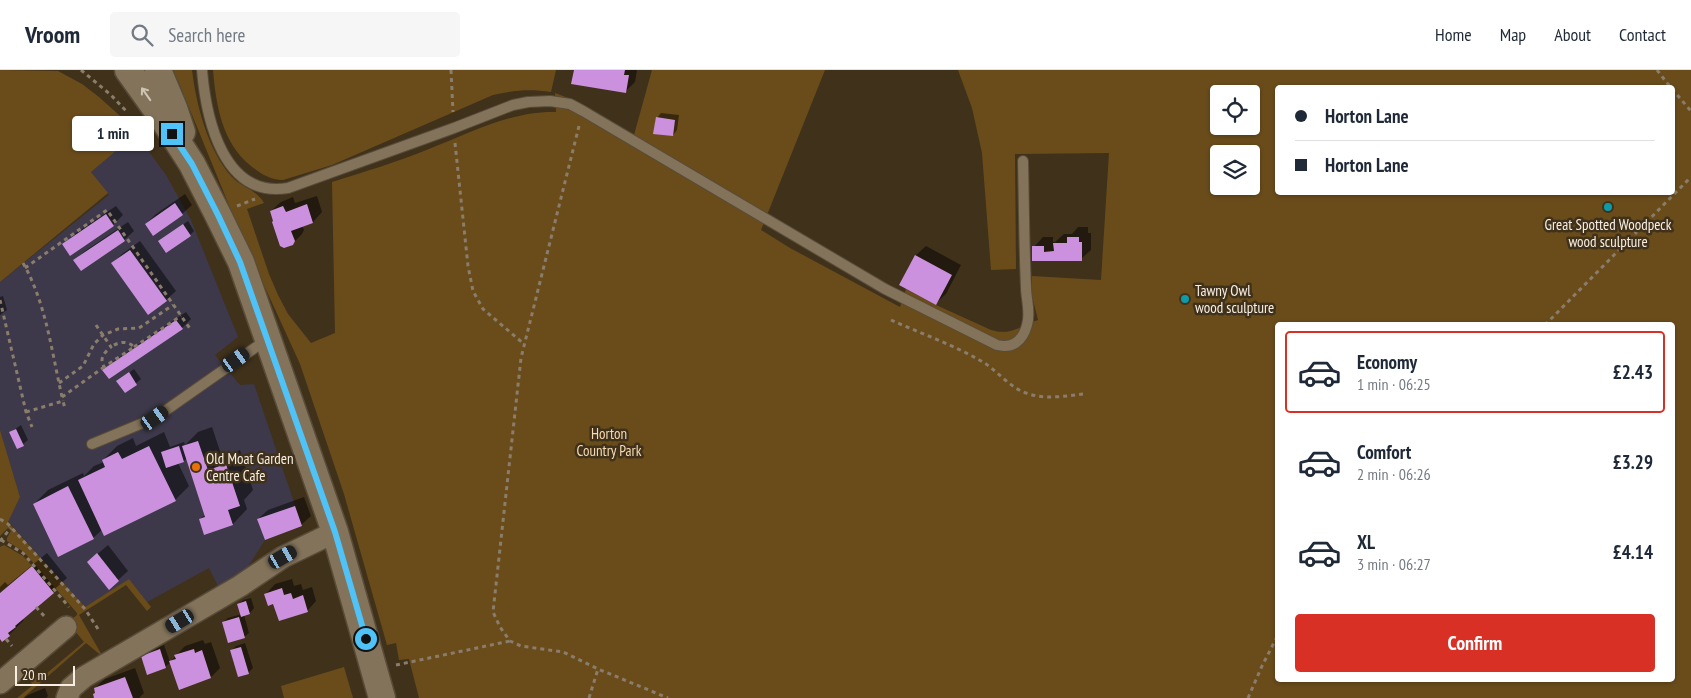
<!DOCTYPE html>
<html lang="en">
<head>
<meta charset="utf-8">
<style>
  :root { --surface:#fff; --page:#f6f6f7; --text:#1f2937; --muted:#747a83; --line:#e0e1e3; --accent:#d93025 }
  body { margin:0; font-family:"PT Sans Narrow",sans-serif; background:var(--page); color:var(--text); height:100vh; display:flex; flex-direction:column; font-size:19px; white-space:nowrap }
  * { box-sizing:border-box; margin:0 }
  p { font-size:16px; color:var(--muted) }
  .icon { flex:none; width:28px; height:28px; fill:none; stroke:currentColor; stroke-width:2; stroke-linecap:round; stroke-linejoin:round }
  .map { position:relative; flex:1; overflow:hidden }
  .drawer { position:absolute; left:1275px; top:252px; width:400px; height:360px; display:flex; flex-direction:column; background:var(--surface); border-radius:5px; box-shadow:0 1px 4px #0004 }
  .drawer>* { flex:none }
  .top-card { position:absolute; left:1275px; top:15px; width:400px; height:110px; border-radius:5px; box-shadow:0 1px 4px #0004; display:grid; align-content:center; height:110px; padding:0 20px; background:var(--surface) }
  .controls { position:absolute; left:1210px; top:15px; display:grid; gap:10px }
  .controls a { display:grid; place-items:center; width:50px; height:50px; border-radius:5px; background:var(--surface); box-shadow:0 1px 4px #0004; font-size:25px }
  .scale { position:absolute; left:15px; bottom:12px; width:60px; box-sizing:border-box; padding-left:5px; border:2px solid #f8efe2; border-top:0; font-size:14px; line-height:18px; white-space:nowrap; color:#f8efe2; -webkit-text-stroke:4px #40311b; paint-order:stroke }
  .end { position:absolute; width:22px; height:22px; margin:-11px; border:6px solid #4fc3f7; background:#111; box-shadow:0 0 0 2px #111 }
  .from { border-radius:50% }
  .bubble { position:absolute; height:35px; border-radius:5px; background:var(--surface); box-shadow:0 1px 4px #0004; font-size:16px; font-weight:700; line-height:35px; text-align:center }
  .car { position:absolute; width:15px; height:30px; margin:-15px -8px; border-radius:6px; box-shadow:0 0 4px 1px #0007; background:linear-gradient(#222 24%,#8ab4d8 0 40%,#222 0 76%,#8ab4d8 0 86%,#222 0) }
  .top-card b { display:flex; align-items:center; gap:18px; height:48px; font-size:19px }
  .top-card b+b { border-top:1px solid var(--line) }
  .top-card i { width:12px; height:12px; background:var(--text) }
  ul { padding:9px 0 0; list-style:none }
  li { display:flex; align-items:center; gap:15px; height:82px; margin:0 10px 8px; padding:0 10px; border:2px solid transparent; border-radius:5px }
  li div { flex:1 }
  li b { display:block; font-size:19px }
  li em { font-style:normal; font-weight:700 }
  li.current { border-color:var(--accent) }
  li>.icon { width:45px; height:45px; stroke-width:1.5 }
  .primary-button { display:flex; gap:10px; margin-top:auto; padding:10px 20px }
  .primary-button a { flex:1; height:58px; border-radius:5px; background:var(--accent); color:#fff; font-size:20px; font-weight:700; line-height:58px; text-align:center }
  header { display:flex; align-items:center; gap:30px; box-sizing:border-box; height:70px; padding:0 25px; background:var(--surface); border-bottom:1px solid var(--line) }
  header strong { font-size:24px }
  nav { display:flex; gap:28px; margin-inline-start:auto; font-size:18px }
  .search { width:350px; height:45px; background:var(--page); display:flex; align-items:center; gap:12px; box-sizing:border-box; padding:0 18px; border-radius:5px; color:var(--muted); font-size:19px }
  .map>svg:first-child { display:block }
  .commercial { fill:#3d394a }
  .green { fill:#6a4c1b; fill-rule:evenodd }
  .shadow { fill:#0007 }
  .building { fill:#cb91de }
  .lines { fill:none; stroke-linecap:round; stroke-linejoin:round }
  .service-casing { stroke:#584c39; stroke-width:12 }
  .minor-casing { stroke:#584c39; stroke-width:24 }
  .tertiary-casing { stroke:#584c39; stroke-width:29 }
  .path { stroke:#8a7d6b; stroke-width:3; stroke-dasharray:4 4; stroke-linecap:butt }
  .service { stroke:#83735b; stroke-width:10 }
  .minor { stroke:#83735b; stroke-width:21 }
  .tertiary { stroke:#83735b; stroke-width:26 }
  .oneway { stroke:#cfc4b3 }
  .route { stroke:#4fc3f7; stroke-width:6 }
  .culture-dot { fill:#0f9aa8; stroke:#40311b; stroke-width:2 }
  .food-dot { fill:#e8710a; stroke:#40311b; stroke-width:2 }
  .labels { text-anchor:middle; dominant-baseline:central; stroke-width:5; stroke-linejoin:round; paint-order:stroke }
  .poi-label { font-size:15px; fill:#f8efe2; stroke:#40311b; text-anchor:start }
  .park-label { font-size:15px; fill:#f7dbb2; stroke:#40311b }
</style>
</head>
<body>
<header>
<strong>Vroom</strong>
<div class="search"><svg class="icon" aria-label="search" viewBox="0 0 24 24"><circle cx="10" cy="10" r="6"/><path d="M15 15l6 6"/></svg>Search here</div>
<nav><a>Home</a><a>Map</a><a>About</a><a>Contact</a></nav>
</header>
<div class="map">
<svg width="1691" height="628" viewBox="0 0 1691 628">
  <rect width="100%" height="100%" fill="#40311b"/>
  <!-- commercial -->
  <polygon class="commercial" points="136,64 166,105 191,150 238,267 215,285 240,315 254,314 302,456 265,470 244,503 218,516 209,498 147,532 129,509 85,537 8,451 20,427 0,360 0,212 109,125 91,102"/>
  <!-- green -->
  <g class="green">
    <polygon points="0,0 58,1 82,14 99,27 119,45 136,64 91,102 108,123 0,212"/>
    <path d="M 169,0 L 192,0 C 196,34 208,81 232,107 C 241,117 257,120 264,133 L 247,139 L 269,204 L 278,225 L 288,244 L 311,273 L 335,263 L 332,112 C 364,102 397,92 429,79 C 471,63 510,41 556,42 L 555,23 L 579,32 L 634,65 L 652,0 L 825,0 L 761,160 L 790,178 L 900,237 L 906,219 L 936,235 L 991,260 C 1011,266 1020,256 1038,250 L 1032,226 L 1032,206 L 1101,210 L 1109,83 L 1015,84 L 1016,199 L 991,200 L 982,83 L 972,38 L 958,0 L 1691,0 L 1691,628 L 419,628 L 409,589 L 399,590 L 396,573 L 387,575 L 344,424 L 300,294 L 242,167 L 177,8 L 173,9 ZM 1278,18 L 1672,18 L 1672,122 L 1278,122 ZM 1219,24 L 1251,24 L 1251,56 L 1219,56 ZM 1219,84 L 1251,84 L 1251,116 L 1219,116 ZM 1278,255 L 1672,255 L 1672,610 L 1278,610 Z"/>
    <path d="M 213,0 L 556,0 L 551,22 C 531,19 513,20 493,25 L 332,95 L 283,110 C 270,110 261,104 251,96 C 222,73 216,35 213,0 Z"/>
    <polygon points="0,360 20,427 8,452 85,537 129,509 151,537 147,541 126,515 79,545 103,587 86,573 23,628 17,628 33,615 24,604 31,598 40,609 84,572 75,561 77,559 71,550 77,545 77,543 24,482 7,471 7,468 11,461 8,458 0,466"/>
    <polygon points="4,475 23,486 32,496 0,523 0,477"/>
    <polygon points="344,597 353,628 284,628 281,616"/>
  </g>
  <!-- shadow -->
  <g class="shadow">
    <polygon points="575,0 637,0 635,12 625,22"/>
    <polygon points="661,43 679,45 677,60 673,65 657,48"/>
    <polygon points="185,124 192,135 182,144 146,154 156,144"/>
    <polygon points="317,126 322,142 313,152 302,156 304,160 302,164 292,174 274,151 271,141 281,132 293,127 295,133"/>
    <polygon points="116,136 123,145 113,155 70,184 64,175 73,165"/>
    <polygon points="188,151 194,161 190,165 159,172"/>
    <polygon points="128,152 134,161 124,170 75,190 85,181"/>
    <polygon points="1078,157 1088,157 1088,163 1091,163 1091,180 1081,189 1034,190 1034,177 1043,167 1053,167 1053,172 1055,172 1064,164 1072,164"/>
    <polygon points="140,171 176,221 166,230 113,193 122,184"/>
    <polygon points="926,176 961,195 946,224 936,233 901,214 916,185"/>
    <polygon points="3,226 7,240 0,245 0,227"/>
    <polygon points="186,242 191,249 182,258 104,300 114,291"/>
    <polygon points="134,299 141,309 125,322 118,311"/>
    <polygon points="21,355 28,370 18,378 11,362"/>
    <polygon points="212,357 222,387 240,380 253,420 244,430 247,439 233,454 200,449 206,444 187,388 184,391 178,393 189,416 175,430 103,459 93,468 34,434 48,420 83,403 84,406 94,396 104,392 103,390 117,376 133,368 136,376 164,362 170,377 184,372 185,375 198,362"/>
    <polygon points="304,427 311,446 301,455 258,449 268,440"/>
    <polygon points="108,475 128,501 118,510 88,492"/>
    <polygon points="47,483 67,508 28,543 22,549 24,550 7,567 0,569 0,517 5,512 8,515"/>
    <polygon points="292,509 294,516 301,514 303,520 312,517 316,531 307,541 266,524 275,514"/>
    <polygon points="251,528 254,538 250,543 244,545 249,563 244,567 223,552 228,548 242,544 239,534 243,530"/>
    <polygon points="203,570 205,574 211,572 220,598 211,607 171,592 165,597 142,586 147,582 164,575 170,592 185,576"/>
    <polygon points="245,573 253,598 248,603 231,581 236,576"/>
    <polygon points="135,598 144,623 139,628 95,628 95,618 105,609"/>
    <polygon points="45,618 48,626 46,628 24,628 28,625"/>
  </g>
  <!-- building -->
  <g class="building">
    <polygon points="574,0 625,0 624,5 629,5 626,23 571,14"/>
    <polygon points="656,47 675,50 673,66 653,64"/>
    <polygon points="175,133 183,145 153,166 145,154"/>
    <polygon points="307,134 313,153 291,161 295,171 293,175 284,178 280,176 272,152 273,151 270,141 283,136 286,142"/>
    <polygon points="106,144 114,156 70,186 62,174"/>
    <polygon points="183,154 191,166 166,183 158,171"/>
    <polygon points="118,160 125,171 81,201 73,190"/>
    <polygon points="1067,167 1079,167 1079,172 1082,172 1082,191 1032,191 1032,176 1044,176 1044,182 1054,181 1053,173 1067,173"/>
    <polygon points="130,180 167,231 148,245 111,193"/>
    <polygon points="915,185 952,205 936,235 899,215"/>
    <polygon points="176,250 183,259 109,309 102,300"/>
    <polygon points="129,302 137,315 125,323 116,311"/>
    <polygon points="16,359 24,376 17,379 9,362"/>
    <polygon points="198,371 208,400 226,394 240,436 228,440 233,455 204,465 199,449 205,447 182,376"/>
    <polygon points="149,376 176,431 104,466 78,410 105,397 102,390 118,382 122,389"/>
    <polygon points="179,376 184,392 166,398 161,382"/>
    <polygon points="68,416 94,469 58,487 33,434"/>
    <polygon points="295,436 302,456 265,470 257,449"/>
    <polygon points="97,483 119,511 109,520 87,492"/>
    <polygon points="32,496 54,523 15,556 16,557 8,563 10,566 2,572 0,569 0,523"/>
    <polygon points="282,518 284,525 291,523 293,529 303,525 308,542 279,551 273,534 268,536 264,524"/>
    <polygon points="246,531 250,544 241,547 237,534"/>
    <polygon points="239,547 245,568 228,573 222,552"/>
    <polygon points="241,577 249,604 238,607 230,580"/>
    <polygon points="160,579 166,598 147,605 141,586"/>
    <polygon points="194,579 195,583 202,580 211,608 179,620 169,591 176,589 174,585"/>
    <polygon points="125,607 133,628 94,628 93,624 95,623 94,618"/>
  </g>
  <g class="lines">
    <!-- service casing -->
    <g class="service-casing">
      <g id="service">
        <path d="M 202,0 C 206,48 223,129 288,118 L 454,58 L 513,35 L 528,32 L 550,31 L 570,34 L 583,41 L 885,219 L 997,275 C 1013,279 1023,270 1027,255 C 1031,242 1026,230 1026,217 C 1024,175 1024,133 1023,91"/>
        <polyline points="92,374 155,348 266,270"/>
      </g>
    </g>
    <!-- minor casing -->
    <g class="minor-casing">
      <g id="minor">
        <polyline points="0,613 66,557"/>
        <polyline points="67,628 71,618 84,607 240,516 283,487 335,462"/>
      </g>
    </g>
    <!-- tertiary casing -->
    <g class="tertiary-casing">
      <g id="tertiary">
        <polyline points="128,0 163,49 192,94 218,145 241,192 335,462 382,628"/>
        <polyline points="158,0 174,38 182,62"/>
      </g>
    </g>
    <!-- path -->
    <g class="path">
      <polyline points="81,0 111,25 128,43"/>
      <polyline points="451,0 453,42"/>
      <polyline points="1657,0 1671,18"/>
      <polyline points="1672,19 1691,41"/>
      <polyline points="579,56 521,288 493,542 500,557 510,571 521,576 563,582 598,599 668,628"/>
      <polyline points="455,73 468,196 473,221 483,239 524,274"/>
      <polyline points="237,136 255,129"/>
      <path d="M 23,193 C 47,235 52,285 63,331"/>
      <polyline points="25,198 107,140 191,260"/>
      <polyline points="0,230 26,342 32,357"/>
      <path d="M 891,250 C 922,264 957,276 986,294 C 999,303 1011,318 1026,323 C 1045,330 1065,326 1083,324"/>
      <path d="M 96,255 L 111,277 C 104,283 99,288 104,297 L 134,277 C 127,270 118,272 111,277"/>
      <polyline points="1545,255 1691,107"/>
      <polyline points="134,277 181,246"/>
      <polyline points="59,313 83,296 94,274 103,265 118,259 139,258 173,235"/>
      <polyline points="62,327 104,297"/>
      <polyline points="26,342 63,331 65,339"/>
      <polyline points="0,449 8,454 85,539 98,559"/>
      <polyline points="1,470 23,483 69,537"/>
      <polyline points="0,471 11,458"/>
      <polyline points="36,537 46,548"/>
      <polyline points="6,569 12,576"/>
      <polyline points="396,595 510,571"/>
      <polyline points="589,628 598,599"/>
      <polyline points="1248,628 1262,596 1278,565"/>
    </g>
    <!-- service -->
    <use href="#service" class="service"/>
    <!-- minor -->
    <use href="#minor" class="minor"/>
    <!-- tertiary -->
    <use href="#tertiary" class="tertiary"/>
  </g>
  <!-- one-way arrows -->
  <defs><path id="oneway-shaft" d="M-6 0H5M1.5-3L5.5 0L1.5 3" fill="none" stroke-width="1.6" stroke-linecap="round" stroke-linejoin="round" transform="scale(1.25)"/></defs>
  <use class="oneway" href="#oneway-shaft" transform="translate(146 24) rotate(-125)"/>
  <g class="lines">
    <!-- route -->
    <polyline class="route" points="172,64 192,94 218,145 240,192 335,462 366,569"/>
  </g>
  <!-- markers -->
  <g class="culture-dot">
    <circle cx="1608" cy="137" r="5"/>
    <circle cx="1185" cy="229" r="5"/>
  </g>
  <circle class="food-dot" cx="196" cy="397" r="5"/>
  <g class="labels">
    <!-- poi labels -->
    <g class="poi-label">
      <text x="1608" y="154" text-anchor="middle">Great Spotted Woodpeck<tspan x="1608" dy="17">wood sculpture</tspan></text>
      <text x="1195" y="220">Tawny Owl<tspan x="1195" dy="17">wood sculpture</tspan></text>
      <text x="206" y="388">Old Moat Garden<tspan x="206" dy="17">Centre Cafe</tspan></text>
    </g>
    <!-- park labels -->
    <g class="park-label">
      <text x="609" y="363">Horton<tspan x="609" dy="17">Country Park</tspan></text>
    </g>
  </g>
</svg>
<div class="controls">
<a><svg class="icon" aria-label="locate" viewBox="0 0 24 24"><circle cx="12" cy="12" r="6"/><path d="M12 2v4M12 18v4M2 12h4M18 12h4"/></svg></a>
<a><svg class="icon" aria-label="layers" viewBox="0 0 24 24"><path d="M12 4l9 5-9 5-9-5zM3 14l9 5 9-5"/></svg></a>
</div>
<div class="scale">20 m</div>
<i class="end from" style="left:366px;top:569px"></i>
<i class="end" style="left:172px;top:64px"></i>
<div class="bubble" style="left:72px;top:46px;width:82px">1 min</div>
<i class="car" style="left:236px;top:290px;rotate:55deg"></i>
<i class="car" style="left:155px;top:348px;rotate:55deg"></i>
<i class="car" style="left:283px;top:487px;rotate:60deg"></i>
<i class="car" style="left:180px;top:551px;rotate:239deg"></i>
<div class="top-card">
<b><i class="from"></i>Horton Lane</b>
<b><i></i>Horton Lane</b>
</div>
<section class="drawer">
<ul>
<li class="current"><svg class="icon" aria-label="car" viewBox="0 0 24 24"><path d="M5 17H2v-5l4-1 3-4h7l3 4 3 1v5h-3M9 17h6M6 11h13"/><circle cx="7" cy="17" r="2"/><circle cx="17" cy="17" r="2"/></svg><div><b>Economy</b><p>1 min · 06:25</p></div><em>£2.43</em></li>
<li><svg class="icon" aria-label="car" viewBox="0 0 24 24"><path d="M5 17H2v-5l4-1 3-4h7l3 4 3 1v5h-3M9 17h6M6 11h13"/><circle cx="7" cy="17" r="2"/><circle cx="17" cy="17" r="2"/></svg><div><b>Comfort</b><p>2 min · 06:26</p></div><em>£3.29</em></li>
<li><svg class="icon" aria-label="car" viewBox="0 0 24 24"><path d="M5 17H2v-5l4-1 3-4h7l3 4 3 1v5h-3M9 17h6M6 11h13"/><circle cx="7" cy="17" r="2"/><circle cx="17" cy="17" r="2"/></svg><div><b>XL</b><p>3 min · 06:27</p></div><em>£4.14</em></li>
</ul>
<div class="primary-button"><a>Confirm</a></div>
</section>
</div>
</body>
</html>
